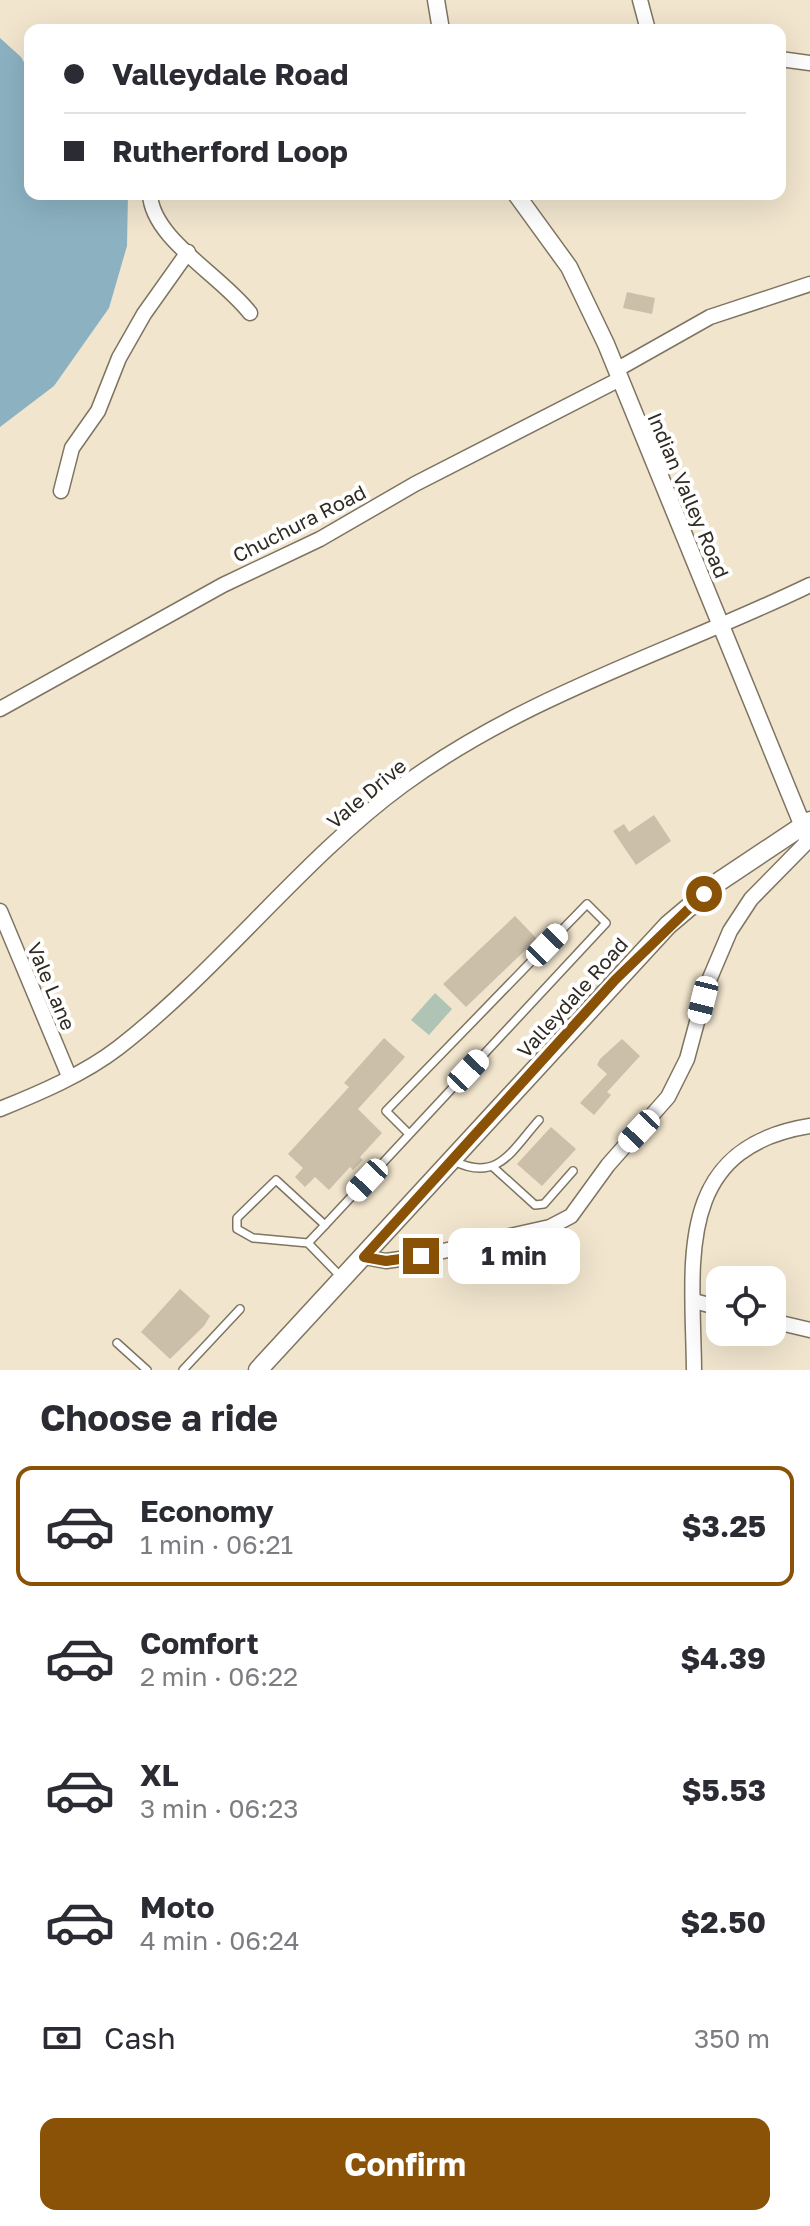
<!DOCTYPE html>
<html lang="en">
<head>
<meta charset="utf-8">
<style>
  :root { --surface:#fff; --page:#f2f2f3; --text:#2b2b33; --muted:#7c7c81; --line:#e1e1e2; --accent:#8a5206 }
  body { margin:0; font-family:"Golos Text",sans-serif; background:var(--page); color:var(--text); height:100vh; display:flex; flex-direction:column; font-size:30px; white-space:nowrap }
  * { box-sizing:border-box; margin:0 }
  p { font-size:26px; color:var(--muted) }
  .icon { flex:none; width:44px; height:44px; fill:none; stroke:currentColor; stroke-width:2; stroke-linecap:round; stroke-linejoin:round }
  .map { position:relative; height:1370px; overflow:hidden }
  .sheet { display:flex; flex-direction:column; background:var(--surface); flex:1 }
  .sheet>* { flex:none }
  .banner { position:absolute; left:24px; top:24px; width:762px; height:176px; border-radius:16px; box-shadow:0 8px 32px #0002; display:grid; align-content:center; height:176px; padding:0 40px; background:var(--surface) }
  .fabs { position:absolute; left:706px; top:1266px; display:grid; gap:16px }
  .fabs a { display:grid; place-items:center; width:80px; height:80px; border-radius:16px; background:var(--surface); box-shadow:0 8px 32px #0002; font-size:40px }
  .end { position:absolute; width:36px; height:36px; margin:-18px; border:10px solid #8a5206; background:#fff; box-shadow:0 0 0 4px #fff }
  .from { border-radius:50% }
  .bubble { position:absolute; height:56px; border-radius:16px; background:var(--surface); box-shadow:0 8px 32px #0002; font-size:26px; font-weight:700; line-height:56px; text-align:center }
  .car { position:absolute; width:24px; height:48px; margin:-24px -12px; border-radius:10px; box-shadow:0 0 6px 2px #0007; background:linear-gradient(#fff 24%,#345 0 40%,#fff 0 76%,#345 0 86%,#fff 0) }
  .banner b { display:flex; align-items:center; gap:28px; height:76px; font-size:30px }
  .banner b+b { border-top:2px solid var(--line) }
  .banner i { width:20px; height:20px; background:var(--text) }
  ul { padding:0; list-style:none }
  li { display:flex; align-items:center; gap:24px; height:120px; margin:0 16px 12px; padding:0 24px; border:4px solid transparent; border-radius:16px }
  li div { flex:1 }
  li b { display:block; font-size:30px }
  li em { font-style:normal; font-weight:700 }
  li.current { border-color:var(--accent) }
  li>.icon { width:72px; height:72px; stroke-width:1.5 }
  h2 { padding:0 40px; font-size:36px; line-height:96px }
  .pay { display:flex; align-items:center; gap:20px; height:88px; padding:0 40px; font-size:30px }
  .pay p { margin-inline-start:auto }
  .button { display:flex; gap:16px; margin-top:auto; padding:16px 40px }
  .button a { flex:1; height:92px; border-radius:16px; background:var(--accent); color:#fff; font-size:32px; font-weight:700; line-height:92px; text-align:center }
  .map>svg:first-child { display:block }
  .green { fill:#afc4b4 }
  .water { fill:#8cb2c2 }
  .building { fill:#cbbfa9 }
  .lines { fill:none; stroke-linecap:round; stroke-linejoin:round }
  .service-casing { stroke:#7f7460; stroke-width:10 }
  .minor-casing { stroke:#7f7460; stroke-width:17 }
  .tertiary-casing { stroke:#7f7460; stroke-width:19 }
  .secondary-casing { stroke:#7f7460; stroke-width:21 }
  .service { stroke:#fff; stroke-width:7 }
  .minor { stroke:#fff; stroke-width:14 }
  .tertiary { stroke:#fff; stroke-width:16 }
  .secondary { stroke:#fff; stroke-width:18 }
  .route { stroke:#8a5206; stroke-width:10 }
  .labels { text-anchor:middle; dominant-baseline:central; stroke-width:8; stroke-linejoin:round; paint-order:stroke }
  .street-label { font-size:20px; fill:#2f2a22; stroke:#fff }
</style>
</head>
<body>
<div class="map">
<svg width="810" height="1370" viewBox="0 0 810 1370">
  <rect width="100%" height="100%" fill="#f1e5ce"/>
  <!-- green -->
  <polygon class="green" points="435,993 452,1009 429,1035 411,1020"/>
  <!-- water -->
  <polygon class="water" points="0,38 21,57 30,73 30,194 128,194 127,246 109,308 54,386 0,427"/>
  <!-- building -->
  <g class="building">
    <polygon points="627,292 655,298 652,314 623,308"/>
    <polygon points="654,815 671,841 636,865 613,831 624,824 629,832"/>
    <polygon points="515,916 537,939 466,1007 443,984"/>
    <polygon points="384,1038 405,1057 358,1109 382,1133 360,1157 363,1160 353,1170 350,1167 329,1190 315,1177 305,1187 295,1177 303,1168 288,1154 349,1087 344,1083"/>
    <polygon points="622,1039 640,1056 607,1092 611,1095 594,1115 580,1103 607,1074 597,1065 600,1059"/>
    <polygon points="551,1127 576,1149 542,1186 517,1164"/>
    <polygon points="180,1289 210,1316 204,1326 170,1359 141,1332"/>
  </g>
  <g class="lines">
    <!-- service casing -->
    <g class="service-casing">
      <g id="service">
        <path d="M 454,1161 C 498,1183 512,1150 539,1120"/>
        <polyline points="493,1167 535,1205 544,1204 573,1171"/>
        <polyline points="325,1225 606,923 587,904 386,1111 409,1134"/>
        <polyline points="308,1243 325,1225 276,1180 237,1218 237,1229 253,1238 308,1243 342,1278"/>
        <polyline points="117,1343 147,1370"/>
        <polyline points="183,1370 240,1309"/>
      </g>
    </g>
    <!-- minor casing -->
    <g class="minor-casing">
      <g id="minor">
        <polyline points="640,0 648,30"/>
        <polyline points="780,59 810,63"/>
        <path d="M 150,194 C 152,239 221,275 250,313"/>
        <polyline points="616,370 710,317 810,284"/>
        <polyline points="61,491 72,448 98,411 119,358 144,314 188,252"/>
        <polyline points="0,709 223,585 320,539 415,484 620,379"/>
        <polyline points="0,911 69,1076"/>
        <path d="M 0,1109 C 40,1093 84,1074 118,1048 C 220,969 302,859 403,785 C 526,695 673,651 810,585"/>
        <polyline points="364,1257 386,1261 421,1256 550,1227 571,1216 608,1165 668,1097 687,1059 707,985 730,931 751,899 805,844 807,835 802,824"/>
        <polyline points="694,1301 720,1308"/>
        <polyline points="772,1321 810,1330"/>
        <path d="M 694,1370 C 693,1263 672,1148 810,1126"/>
      </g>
    </g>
    <!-- tertiary casing -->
    <g class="tertiary-casing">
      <g id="tertiary">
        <polyline points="436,0 441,30"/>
        <polyline points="516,194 569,267 606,344 802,824"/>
      </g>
    </g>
    <!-- secondary casing -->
    <g class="secondary-casing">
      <polyline id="secondary" points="258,1370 668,925 720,881 810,821"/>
    </g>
    <!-- service -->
    <use href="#service" class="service"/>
    <!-- minor -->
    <use href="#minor" class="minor"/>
    <!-- tertiary -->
    <use href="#tertiary" class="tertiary"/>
    <!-- secondary -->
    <use href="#secondary" class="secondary"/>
  </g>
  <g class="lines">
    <!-- route -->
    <polyline class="route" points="421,1256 386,1261 364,1257 615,980 704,894"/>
  </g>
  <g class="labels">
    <!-- street labels -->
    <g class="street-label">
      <text transform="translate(689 495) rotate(67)">Indian Valley Road</text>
      <text transform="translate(299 523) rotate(-27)">Chuchura Road</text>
      <text transform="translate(366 793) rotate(-40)">Vale Drive</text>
      <text transform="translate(52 986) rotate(67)">Vale Lane</text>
      <text transform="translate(572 997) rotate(-48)">Valleydale Road</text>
    </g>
  </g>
</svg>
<div class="fabs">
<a><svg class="icon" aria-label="locate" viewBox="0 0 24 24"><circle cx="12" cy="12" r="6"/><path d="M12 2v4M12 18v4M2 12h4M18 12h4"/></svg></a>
</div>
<i class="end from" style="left:704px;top:894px"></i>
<i class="end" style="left:421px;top:1256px"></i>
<div class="bubble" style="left:448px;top:1228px;width:132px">1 min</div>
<i class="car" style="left:547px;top:945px;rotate:44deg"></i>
<i class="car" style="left:703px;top:1000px;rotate:194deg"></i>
<i class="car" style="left:468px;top:1071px;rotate:43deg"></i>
<i class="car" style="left:639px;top:1131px;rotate:223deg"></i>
<i class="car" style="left:367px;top:1180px;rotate:223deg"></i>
<div class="banner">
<b><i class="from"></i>Valleydale Road</b>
<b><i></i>Rutherford Loop</b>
</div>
</div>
<section class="sheet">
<h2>Choose a ride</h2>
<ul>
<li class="current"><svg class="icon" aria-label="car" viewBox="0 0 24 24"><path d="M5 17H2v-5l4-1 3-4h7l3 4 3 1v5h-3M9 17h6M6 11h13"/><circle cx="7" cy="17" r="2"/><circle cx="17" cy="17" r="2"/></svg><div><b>Economy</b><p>1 min · 06:21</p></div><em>$3.25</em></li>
<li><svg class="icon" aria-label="car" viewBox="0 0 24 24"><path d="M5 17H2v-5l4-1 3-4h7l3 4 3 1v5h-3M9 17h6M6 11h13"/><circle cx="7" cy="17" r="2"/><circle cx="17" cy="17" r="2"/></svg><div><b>Comfort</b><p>2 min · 06:22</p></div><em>$4.39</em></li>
<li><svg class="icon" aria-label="car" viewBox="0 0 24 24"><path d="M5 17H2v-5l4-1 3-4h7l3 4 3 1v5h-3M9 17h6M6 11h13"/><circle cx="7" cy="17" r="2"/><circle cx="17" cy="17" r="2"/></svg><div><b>XL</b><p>3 min · 06:23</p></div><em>$5.53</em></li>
<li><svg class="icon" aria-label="car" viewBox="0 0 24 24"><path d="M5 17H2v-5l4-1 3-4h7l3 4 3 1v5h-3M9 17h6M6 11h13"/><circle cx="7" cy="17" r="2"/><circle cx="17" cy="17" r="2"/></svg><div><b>Moto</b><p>4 min · 06:24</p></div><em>$2.50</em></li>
</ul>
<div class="pay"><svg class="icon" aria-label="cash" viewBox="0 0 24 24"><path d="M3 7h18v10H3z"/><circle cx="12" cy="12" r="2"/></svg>Cash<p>350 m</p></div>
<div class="button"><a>Confirm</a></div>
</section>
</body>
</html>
